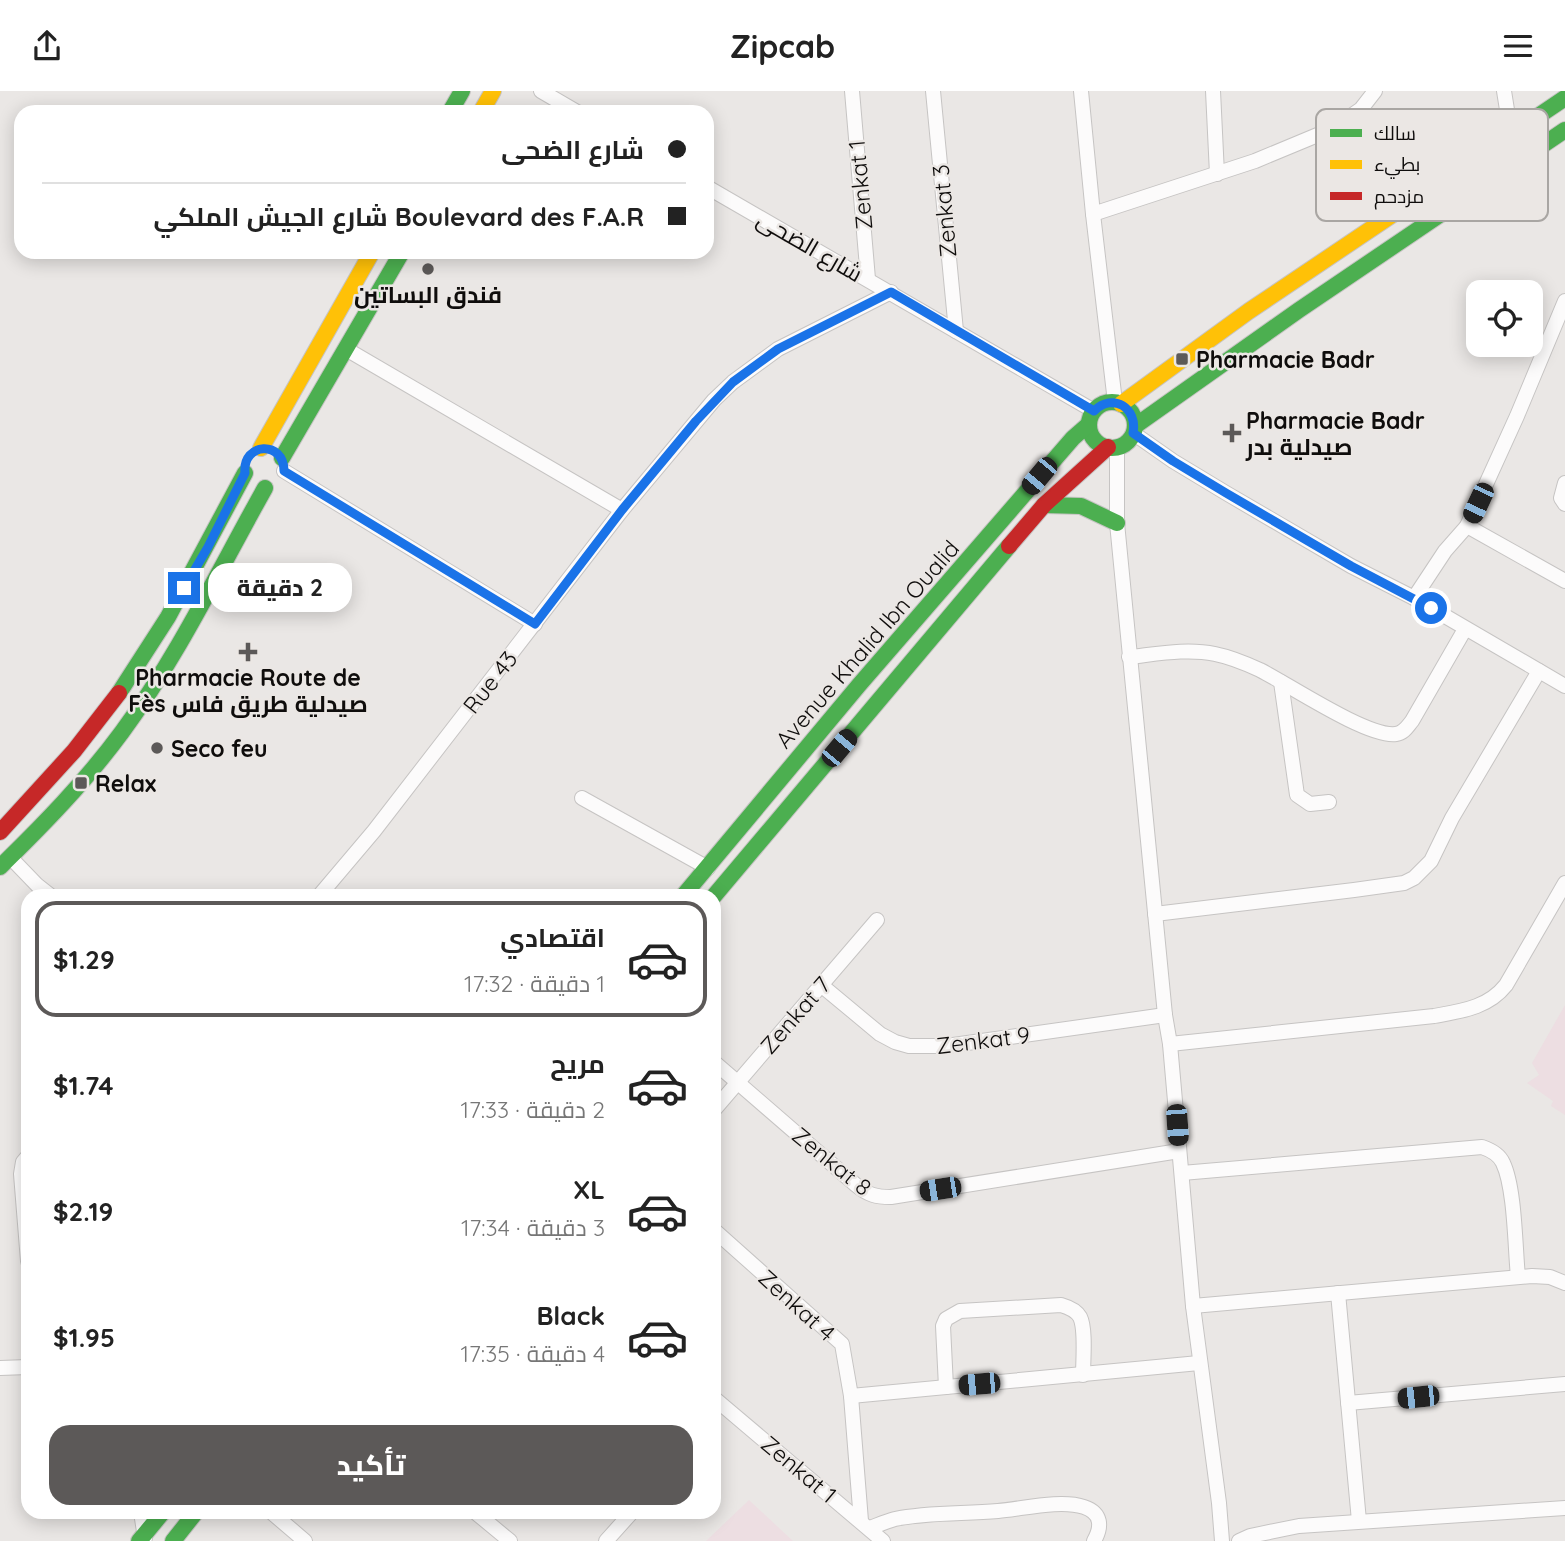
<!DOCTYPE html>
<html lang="ar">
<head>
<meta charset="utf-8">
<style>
  :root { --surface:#fff; --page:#f2f2f2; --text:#222; --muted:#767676; --line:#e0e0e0; --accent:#5c5958 }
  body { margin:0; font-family:Quicksand,Cairo,sans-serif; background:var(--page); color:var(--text); direction:rtl; height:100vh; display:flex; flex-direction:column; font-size:26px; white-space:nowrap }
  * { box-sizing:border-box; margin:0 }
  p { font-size:23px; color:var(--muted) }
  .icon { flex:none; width:38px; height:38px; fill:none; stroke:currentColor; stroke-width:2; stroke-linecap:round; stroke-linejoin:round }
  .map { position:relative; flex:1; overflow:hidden; direction:ltr }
  .side { position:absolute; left:21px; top:798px; width:700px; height:630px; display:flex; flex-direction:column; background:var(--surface); border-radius:21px; box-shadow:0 4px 18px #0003; direction:rtl }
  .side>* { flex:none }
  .top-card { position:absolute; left:14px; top:14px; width:700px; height:154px; border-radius:21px; box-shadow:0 4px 18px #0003; direction:rtl; display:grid; align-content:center; height:154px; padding:0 28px; background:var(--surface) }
  .controls { position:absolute; left:1466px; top:189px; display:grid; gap:14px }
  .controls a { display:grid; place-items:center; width:77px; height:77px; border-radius:14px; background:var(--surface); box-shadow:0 4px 18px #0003; font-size:35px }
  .end { position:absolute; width:32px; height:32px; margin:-16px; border:9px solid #1a73e8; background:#fff; box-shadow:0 0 0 4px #fff }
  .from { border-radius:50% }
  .bubble { position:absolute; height:49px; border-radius:21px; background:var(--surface); box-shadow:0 4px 18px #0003; font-size:23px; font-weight:800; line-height:49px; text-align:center; direction:rtl }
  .car { position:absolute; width:21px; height:42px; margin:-21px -10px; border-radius:9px; box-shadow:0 0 5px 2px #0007; background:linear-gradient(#222 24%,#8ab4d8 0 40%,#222 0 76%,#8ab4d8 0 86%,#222 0) }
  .top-card b { display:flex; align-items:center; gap:24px; height:66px; font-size:26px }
  .top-card b+b { border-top:2px solid var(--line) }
  .top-card i { width:18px; height:18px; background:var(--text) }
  ul { padding:12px 0 0; list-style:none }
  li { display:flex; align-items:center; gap:21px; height:116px; margin:0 14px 10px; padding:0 14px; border:4px solid transparent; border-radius:21px }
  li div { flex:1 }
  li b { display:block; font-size:26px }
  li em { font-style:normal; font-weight:800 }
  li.current { border-color:var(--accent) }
  li>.icon { width:63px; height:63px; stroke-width:1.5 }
  .primary-button { display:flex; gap:14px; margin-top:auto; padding:14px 28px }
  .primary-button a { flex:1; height:80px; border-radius:21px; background:var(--accent); color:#fff; font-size:28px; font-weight:800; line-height:80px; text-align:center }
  header { display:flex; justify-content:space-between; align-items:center; height:91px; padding:0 28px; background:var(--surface); font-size:32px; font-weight:800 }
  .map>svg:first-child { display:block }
  .commercial { fill:#eddee2 }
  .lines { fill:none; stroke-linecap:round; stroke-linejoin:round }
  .street-casing { stroke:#c6c4c3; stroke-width:16 }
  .fast-casing { stroke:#c6c4c3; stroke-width:18 }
  .slow-casing { stroke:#c6c4c3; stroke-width:18 }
  .jam-casing { stroke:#c6c4c3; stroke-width:18 }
  .street { stroke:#fcfbfb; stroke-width:14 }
  .fast { stroke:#4caf50; stroke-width:16 }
  .slow { stroke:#ffc107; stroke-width:16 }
  .jam { stroke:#c62828; stroke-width:16 }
  .route { stroke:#1a73e8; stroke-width:9 }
  .poi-dot { fill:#5c5958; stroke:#ebe7e4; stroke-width:2.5 }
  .labels { text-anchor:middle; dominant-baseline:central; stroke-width:5; stroke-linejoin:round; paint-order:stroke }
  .street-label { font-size:23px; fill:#0f0d0c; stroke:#ebe7e4 }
  .poi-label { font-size:23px; font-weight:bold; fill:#0f0d0c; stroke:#ebe7e4; text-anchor:start }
  .key { fill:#ebe7e4; stroke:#a9a6a3; stroke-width:2 }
  .key-label { font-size:19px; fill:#0f0d0c }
</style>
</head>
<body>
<header><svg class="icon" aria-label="menu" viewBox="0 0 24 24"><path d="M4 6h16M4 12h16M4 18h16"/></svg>Zipcab<svg class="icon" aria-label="share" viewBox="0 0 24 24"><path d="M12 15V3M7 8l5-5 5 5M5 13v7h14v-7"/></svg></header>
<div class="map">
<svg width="1565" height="1450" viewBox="0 0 1565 1450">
  <rect width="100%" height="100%" fill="#eae7e5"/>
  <!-- commercial -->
  <g class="commercial">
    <polygon points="1565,914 1565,1024 1551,1015 1553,1010 1527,992 1539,984 1532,972"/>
    <polygon points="749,1409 793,1450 706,1450"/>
  </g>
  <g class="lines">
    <!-- street casing -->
    <g class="street-casing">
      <g id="street">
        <polyline points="541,0 577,21"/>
        <polyline points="852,0 868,188"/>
        <polyline points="933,0 956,240"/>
        <polyline points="1081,0 1093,123 1115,311"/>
        <polyline points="1213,0 1217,83"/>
        <polyline points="1504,0 1508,25 1514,41"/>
        <polyline points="707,96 1094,320"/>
        <polyline points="1093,123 1255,70 1332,38 1361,18 1375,0"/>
        <polyline points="346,258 622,419"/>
        <polyline points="1133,342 1173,370 1226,402 1351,475 1414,507 1565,595"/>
        <polyline points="1117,356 1117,432 1165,924 1170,953 1193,1215 1219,1412 1222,1450"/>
        <polyline points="284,380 535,533"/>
        <polyline points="1565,392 1561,407 1565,413"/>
        <polyline points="1467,435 1565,490"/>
        <polyline points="1414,507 1445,460 1467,435 1517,325 1565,210"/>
        <path d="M 1129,566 C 1157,563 1187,557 1215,563 C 1230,566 1247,573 1260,579 C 1288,593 1368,647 1396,643 C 1404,642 1407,636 1412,630 L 1465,538"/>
        <polyline points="1281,591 1297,704 1310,713 1329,711"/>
        <polyline points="582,707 708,777"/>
        <polyline points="10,766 37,794 51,805"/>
        <polyline points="319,805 374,740 622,419 714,309 733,291 778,258 891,201"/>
        <polyline points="1155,823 1354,799 1404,792 1414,787 1431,770 1452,727 1539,580"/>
        <polyline points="821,894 880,943 895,951 909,955 946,955 1165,924"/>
        <path d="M 1170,953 L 1434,925 C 1461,920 1488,917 1506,894 L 1565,792"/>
        <path d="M 714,971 L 856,1094 C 868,1104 876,1106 891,1106 L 1179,1060"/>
        <polyline points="714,1019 877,829"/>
        <polyline points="28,1065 23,1071 21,1083 28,1170"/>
        <path d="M 1182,1082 L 1482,1056 C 1491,1059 1499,1063 1503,1072 C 1515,1097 1515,1156 1518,1186"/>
        <polyline points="714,1139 842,1253 851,1305 861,1430"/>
        <polyline points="1338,1202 1359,1430"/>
        <polyline points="1193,1215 1532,1185 1550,1186 1565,1192"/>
        <polyline points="0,1277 28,1276"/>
        <path d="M 946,1296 L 943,1235 L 946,1228 L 960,1220 L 1061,1214 C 1068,1216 1076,1219 1080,1226 C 1086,1238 1083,1270 1083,1284"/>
        <polyline points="851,1305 1199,1272"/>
        <polyline points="714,1307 883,1450"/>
        <polyline points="1348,1312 1565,1293"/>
        <polyline points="141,1421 145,1447"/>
        <polyline points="271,1421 305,1450"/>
        <polyline points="475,1421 510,1450"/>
        <path d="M 870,1437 C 878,1434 887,1430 895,1428 C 928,1421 964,1423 998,1420 C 1022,1418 1061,1408 1084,1416 C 1102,1422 1102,1436 1094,1450"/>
        <polyline points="606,1450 632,1421"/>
        <polyline points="1239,1450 1250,1445 1299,1435 1565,1417"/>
      </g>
    </g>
    <!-- fast casing -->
    <g class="fast-casing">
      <g id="fast">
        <polyline points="450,21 462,0"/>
        <polyline points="1420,105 1565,7"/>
        <circle cx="1112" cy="334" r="23"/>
        <polyline points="1135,335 1299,219 1565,39"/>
        <polyline points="282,367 402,161"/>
        <polyline points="1044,414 1081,415 1117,432"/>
        <polyline points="119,602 168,526 245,382"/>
        <path d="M 0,776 C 43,734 86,690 122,641 C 178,565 219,479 265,397"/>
        <polyline points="683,805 859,594 1073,347 1089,333"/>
        <polyline points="714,805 1009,455"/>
        <polyline points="139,1450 163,1421"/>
        <polyline points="173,1450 196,1421"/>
      </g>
    </g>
    <!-- slow casing -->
    <g class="slow-casing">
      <g id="slow">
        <polyline points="481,21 493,0"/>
        <polyline points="1121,313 1249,220 1420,105"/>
        <polyline points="261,357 372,161"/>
      </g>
    </g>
    <!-- jam casing -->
    <g class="jam-casing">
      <g id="jam">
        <polyline points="1009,455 1044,414 1108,356"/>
        <polyline points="0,741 74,660 119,602"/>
      </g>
    </g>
    <!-- street -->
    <use href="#street" class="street"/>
    <!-- fast -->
    <use href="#fast" class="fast"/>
    <!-- slow -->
    <use href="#slow" class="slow"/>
    <!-- jam -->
    <use href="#jam" class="jam"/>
  </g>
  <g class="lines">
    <!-- route -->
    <path class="route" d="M 184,497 L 208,456 L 245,382 C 242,351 284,349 284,380 L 535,533 L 622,419 L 696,330 L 733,291 L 778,258 L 891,201 L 1094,320 C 1113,301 1138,317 1133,342 L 1173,370 L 1226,402 L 1351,475 L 1431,517"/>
  </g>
  <!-- markers -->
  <g class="poi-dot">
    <circle cx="428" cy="178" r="7"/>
    <rect x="1175" y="261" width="14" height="14" rx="3.5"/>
    <path d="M1228.5 331.5h7v7h7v7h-7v7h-7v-7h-7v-7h7z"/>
    <path d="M244.5 550.5h7v7h7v7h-7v7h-7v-7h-7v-7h7z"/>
    <circle cx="157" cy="657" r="7"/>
    <rect x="74" y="685" width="14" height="14" rx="3.5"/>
  </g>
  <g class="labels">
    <!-- street labels -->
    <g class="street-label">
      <text transform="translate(860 94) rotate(-95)">Zenkat 1</text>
      <text transform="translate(944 120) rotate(-95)">Zenkat 3</text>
      <text transform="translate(810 155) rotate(30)">شارع الضحى</text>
      <text transform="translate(867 553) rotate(-49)">Avenue Khalid Ibn Oualid</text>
      <text transform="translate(490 591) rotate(-52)">Rue 43</text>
      <text transform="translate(795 924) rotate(-49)">Zenkat 7</text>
      <text transform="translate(983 949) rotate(-7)">Zenkat 9</text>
      <text transform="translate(832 1070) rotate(39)">Zenkat 8</text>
      <text transform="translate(797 1214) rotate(42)">Zenkat 4</text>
      <text transform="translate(799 1378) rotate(40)">Zenkat 1</text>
    </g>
    <!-- poi labels -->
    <g class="poi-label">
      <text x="428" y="203" text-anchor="middle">فندق البساتين</text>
      <text x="1196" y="268">Pharmacie Badr</text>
      <text x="1246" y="329">Pharmacie Badr<tspan x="1246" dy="26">صيدلية بدر</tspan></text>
      <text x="248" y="586" text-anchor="middle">Pharmacie Route de<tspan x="248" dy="26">Fès صيدلية طريق فاس</tspan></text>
      <text x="171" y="657">Seco feu</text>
      <text x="95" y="692">Relax</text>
    </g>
  </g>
  <!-- legend -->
  <rect x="1316" y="18" width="232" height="112" rx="10" class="key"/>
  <rect x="1330" y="38" width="32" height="8" fill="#4caf50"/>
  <rect x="1330" y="69" width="32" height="9" fill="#ffc107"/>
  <rect x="1330" y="101" width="32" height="8" fill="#c62828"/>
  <g class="key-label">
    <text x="1374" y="49">سالك</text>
    <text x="1374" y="80">بطيء</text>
    <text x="1374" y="112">مزدحم</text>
  </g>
</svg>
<div class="controls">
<a><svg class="icon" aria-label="locate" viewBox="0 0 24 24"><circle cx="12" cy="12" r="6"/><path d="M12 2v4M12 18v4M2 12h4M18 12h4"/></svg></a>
</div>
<i class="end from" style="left:1431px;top:517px"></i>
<i class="end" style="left:184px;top:497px"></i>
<div class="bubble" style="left:208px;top:472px;width:144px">2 دقيقة</div>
<i class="car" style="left:1039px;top:385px;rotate:220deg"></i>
<i class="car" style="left:1478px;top:412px;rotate:205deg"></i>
<i class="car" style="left:839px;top:657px;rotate:40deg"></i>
<i class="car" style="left:1177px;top:1034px;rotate:176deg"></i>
<i class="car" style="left:940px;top:1098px;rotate:261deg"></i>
<i class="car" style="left:979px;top:1293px;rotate:265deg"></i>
<i class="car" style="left:1418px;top:1306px;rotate:264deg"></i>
<div class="top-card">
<b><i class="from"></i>شارع الضحى</b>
<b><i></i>Boulevard des F.A.R شارع الجيش الملكي</b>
</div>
<section class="side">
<ul>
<li class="current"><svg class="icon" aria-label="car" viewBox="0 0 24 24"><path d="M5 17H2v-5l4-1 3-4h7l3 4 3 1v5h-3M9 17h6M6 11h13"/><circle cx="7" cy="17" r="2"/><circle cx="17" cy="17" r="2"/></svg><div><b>اقتصادي</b><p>1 دقيقة · 17:32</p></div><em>$1.29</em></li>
<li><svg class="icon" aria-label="car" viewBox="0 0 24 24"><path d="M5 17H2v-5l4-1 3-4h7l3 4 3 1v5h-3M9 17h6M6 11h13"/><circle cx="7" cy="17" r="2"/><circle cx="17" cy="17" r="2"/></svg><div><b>مريح</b><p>2 دقيقة · 17:33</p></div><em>$1.74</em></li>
<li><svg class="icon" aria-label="car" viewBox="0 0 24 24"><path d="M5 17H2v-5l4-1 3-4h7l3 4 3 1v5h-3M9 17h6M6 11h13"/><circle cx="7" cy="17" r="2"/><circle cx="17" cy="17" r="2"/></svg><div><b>XL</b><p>3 دقيقة · 17:34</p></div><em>$2.19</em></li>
<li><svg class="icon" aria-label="car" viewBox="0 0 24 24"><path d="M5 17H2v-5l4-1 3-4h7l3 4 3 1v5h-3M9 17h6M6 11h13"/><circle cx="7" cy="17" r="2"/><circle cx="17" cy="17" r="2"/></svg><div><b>Black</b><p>4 دقيقة · 17:35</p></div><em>$1.95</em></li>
</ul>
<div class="primary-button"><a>تأكيد</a></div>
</section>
</div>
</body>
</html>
